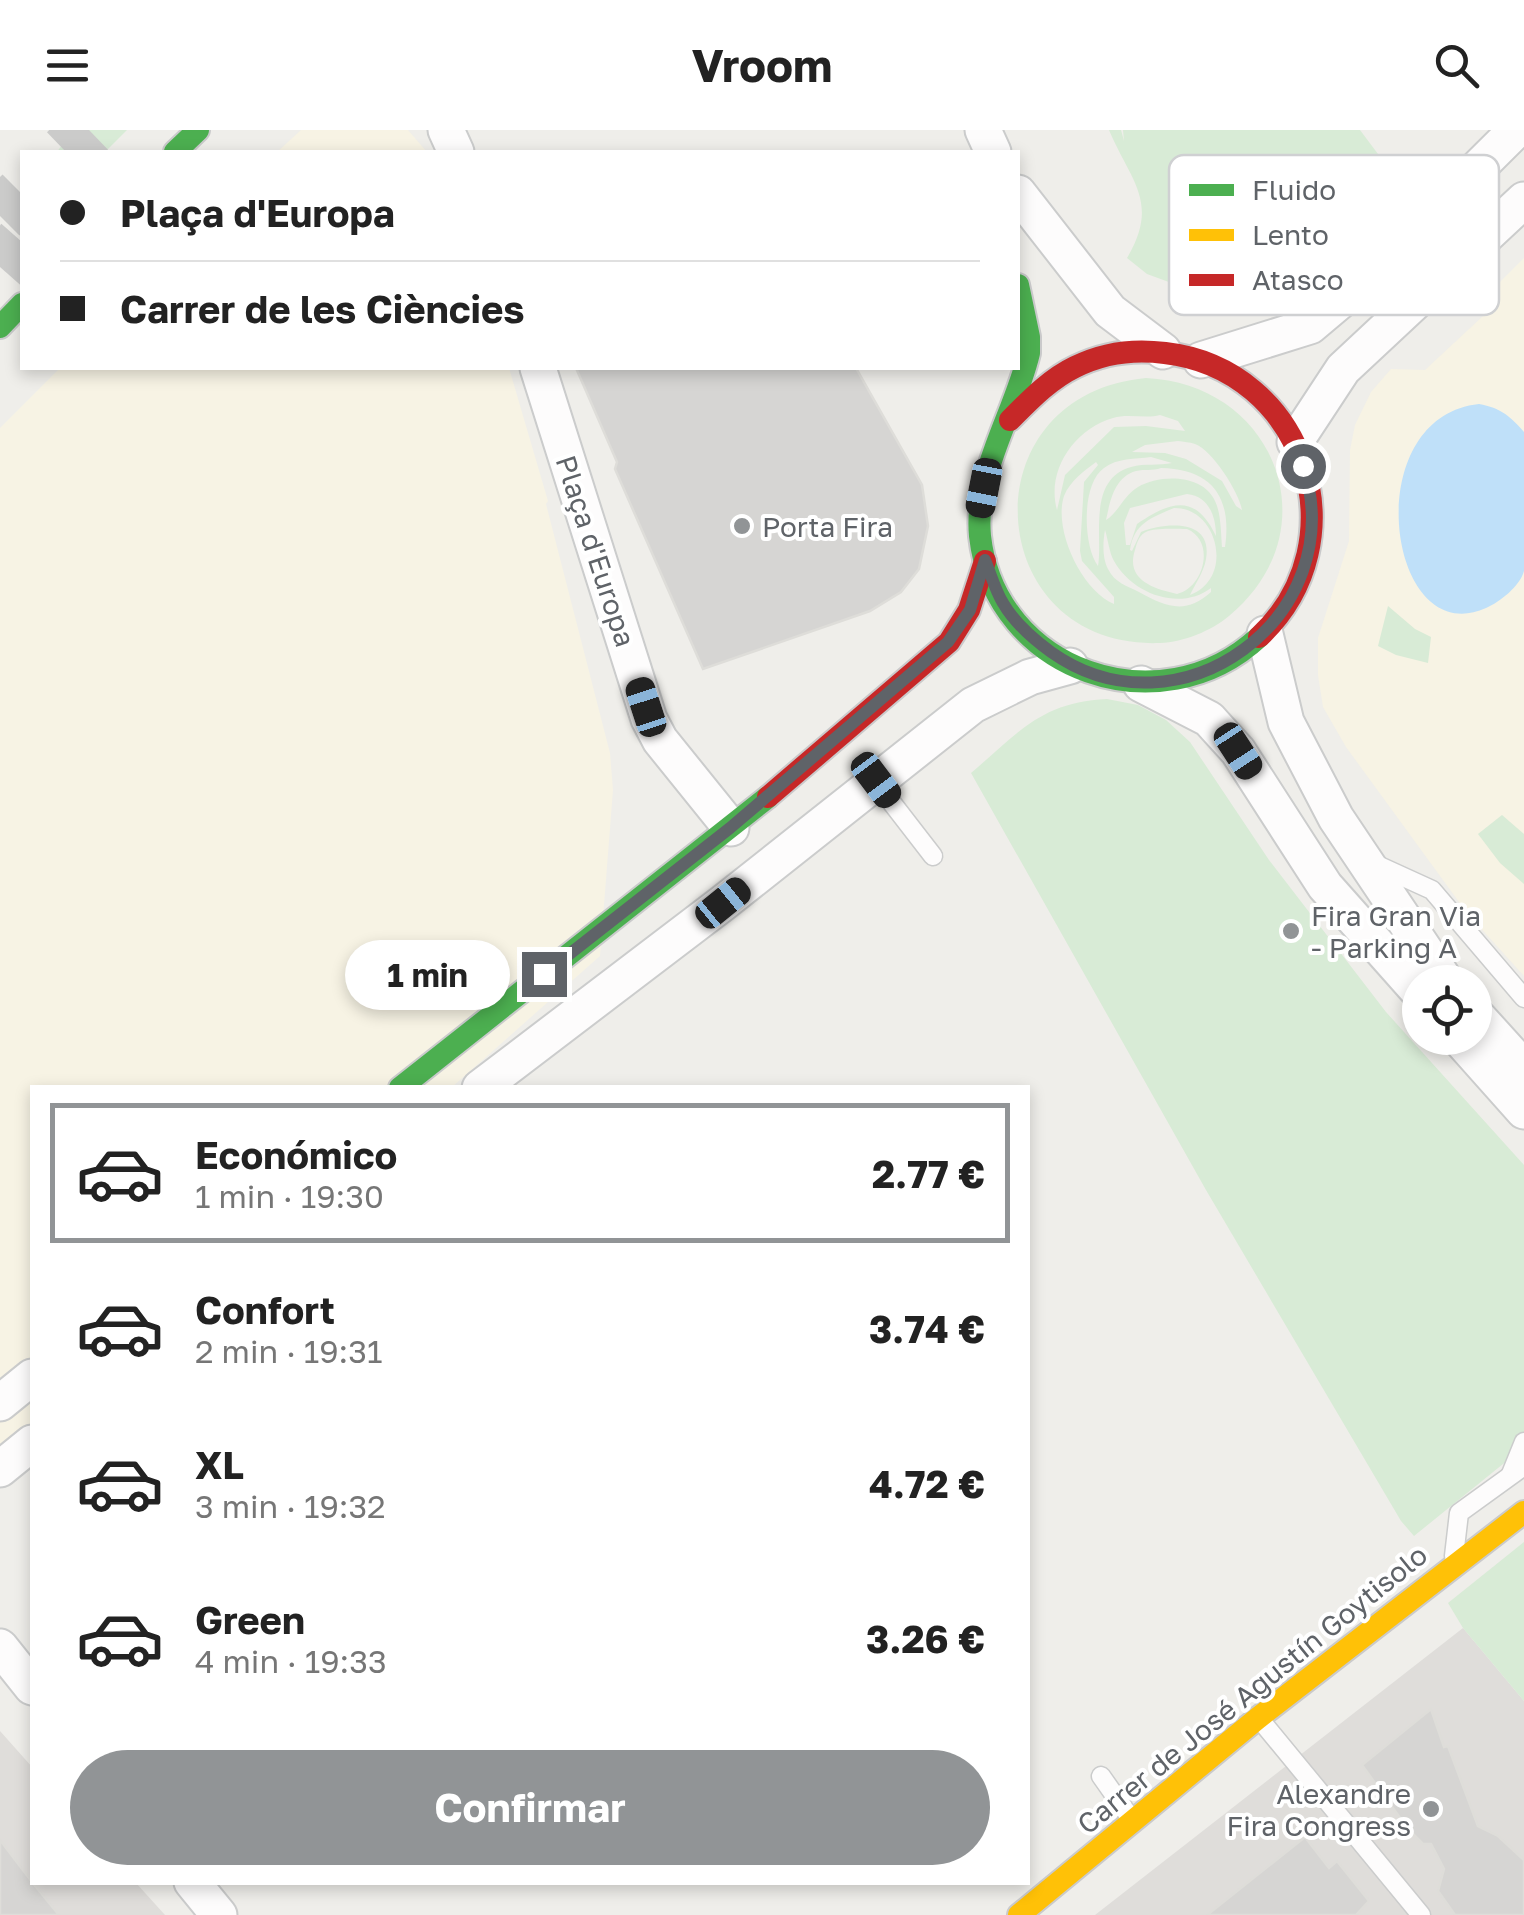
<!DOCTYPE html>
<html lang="es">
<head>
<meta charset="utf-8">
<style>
  :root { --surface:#fff; --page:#f2f2f2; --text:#222; --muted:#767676; --line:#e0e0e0; --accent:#919496 }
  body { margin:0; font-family:"Golos Text",sans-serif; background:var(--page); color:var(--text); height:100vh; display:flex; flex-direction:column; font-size:38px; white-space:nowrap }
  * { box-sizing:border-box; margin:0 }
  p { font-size:32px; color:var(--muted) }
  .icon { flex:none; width:55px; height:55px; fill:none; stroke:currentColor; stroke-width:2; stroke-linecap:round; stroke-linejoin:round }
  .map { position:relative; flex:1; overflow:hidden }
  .panel { position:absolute; left:30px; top:955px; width:1000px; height:800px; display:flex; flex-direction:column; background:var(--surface); border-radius:0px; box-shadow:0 5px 15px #0003 }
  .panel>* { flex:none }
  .guide { position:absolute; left:20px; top:20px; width:1000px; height:220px; border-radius:0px; box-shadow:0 5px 15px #0003; display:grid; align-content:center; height:220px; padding:0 40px; background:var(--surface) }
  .fabs { position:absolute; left:1402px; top:835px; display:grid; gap:20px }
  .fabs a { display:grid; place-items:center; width:90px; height:90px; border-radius:50%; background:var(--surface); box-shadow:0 5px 15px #0003; font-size:50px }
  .end { position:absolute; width:45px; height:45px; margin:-22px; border:12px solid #5f6368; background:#fff; box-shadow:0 0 0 5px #fff }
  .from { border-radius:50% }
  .bubble { position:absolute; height:70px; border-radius:35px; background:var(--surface); box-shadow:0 5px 15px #0003; font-size:32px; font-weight:700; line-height:70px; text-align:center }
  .car { position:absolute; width:30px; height:60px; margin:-30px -15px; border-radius:12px; box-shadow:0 0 8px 2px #0007; background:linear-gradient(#222 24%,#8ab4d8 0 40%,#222 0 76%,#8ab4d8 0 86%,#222 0) }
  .guide b { display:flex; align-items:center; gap:35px; height:95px; font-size:38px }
  .guide b+b { border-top:2px solid var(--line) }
  .guide i { width:25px; height:25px; background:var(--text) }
  ul { padding:18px 0 0; list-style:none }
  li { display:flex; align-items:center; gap:30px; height:140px; margin:0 20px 15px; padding:0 20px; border:5px solid transparent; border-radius:0px }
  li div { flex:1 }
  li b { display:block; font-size:38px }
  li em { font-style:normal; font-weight:700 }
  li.on { border-color:var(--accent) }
  li>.icon { width:90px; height:90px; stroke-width:1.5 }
  .cta { display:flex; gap:20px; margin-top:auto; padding:20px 40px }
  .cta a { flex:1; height:115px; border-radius:60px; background:var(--accent); color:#fff; font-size:40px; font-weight:700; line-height:115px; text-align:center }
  header { display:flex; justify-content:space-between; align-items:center; height:130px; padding:0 40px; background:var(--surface); font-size:45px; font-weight:700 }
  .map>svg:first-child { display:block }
  .commercial { fill:#f7f3e4 }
  .industrial { fill:#dfddda }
  .green { fill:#d8ebd6; fill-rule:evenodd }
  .water { fill:#bfe0f9 }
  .building { fill:#d6d5d3; stroke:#deddd9; stroke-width:2.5 }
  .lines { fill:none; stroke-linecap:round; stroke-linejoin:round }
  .highway-tunnel { stroke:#cbcbca; stroke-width:55; stroke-dasharray:55 28; stroke-linecap:butt }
  .lane-casing { stroke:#cbcccc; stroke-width:21 }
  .street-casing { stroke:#cbcccc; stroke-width:39 }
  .fast-casing { stroke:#cacacb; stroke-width:26 }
  .slow-casing { stroke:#cacacb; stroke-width:26 }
  .jam-casing { stroke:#cacacb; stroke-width:26 }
  .lane { stroke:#fdfcfc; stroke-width:18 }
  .street { stroke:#fdfcfc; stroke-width:35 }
  .fast { stroke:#4caf50; stroke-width:22 }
  .slow { stroke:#ffc107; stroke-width:22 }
  .jam { stroke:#c62828; stroke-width:22 }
  .route { stroke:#5f6368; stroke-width:12 }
  .poi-dot { fill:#919496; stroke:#fff; stroke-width:4 }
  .labels { text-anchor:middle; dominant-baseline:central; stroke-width:8; stroke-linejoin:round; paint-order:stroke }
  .poi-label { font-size:28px; fill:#5f6368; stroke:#fff; text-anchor:start }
  .street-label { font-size:28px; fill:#5f6368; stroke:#fff }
  .key { fill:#fff; stroke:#cfd0d2; stroke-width:2.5 }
  .key-label { font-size:28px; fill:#5f6368 }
</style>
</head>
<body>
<header><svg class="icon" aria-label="menu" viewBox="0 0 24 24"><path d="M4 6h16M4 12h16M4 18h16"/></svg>Vroom<svg class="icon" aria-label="search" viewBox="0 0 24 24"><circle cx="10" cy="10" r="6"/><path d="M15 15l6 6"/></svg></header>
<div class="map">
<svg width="1524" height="1785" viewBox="0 0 1524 1785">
  <rect width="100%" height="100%" fill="#efeeea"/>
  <!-- commercial -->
  <g class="commercial">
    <polygon points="301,0 408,0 427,22 277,22"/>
    <polygon points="1524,128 1524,846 1467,783 1346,617 1323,577 1318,545 1318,508 1349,411 1350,320 1355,295 1371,262 1391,239 1425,240 1483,186 1468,184"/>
    <polygon points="60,238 509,238 548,371 546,374 610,623 613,660 600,826 452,957 32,958 32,1299 0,1317 0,298"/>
  </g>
  <!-- industrial -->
  <g class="industrial">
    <polygon points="1463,1498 1524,1571 1524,1785 1095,1785"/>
    <polygon points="0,1601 32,1637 32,1752 136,1753 165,1785 0,1785"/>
  </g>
  <!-- green -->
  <g class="green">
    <polygon points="72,0 127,0 105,22 57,22"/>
    <path d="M 1109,0 L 1121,0 L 1124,11 L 1123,0 L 1360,0 L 1396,48 L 1308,136 L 1286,154 L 1266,162 L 1238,168 L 1196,162 L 1147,144 L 1127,128 C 1160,72 1131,52 1109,0 Z"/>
    <path d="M 1146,248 C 1276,254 1332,401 1229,486 C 1211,501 1184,512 1160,513 C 982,520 964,265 1146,248 ZM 1160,285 L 1178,291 L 1185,301 L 1146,296 L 1114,297 L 1065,345 L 1057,380 C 1046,341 1074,299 1113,288 C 1128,283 1145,289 1160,285 ZM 1178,311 C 1184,312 1189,312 1195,314 C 1212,320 1239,362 1242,380 L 1236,376 L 1222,351 L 1186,329 L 1165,323 L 1132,322 L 1145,315 ZM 1151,327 L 1172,333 C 1159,336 1145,333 1131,337 C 1087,349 1103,408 1098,436 C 1083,416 1081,354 1104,338 C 1117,328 1135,329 1151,327 ZM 1096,332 L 1098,335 L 1084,352 L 1080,421 L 1082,431 L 1114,467 L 1114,474 C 1082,461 1053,400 1064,366 C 1070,351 1084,341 1096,332 ZM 1161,338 C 1213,339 1232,368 1225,417 L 1222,417 C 1221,403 1221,383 1215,371 C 1203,344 1160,344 1138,357 C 1124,365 1118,383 1106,390 C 1110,372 1114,347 1136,341 C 1145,339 1152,341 1161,338 ZM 1187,364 C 1209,366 1216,387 1216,406 C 1196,364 1172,370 1137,394 L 1130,415 L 1126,415 L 1124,393 L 1130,378 ZM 1174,378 C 1218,377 1235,448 1190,465 C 1194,456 1204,442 1206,429 C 1213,389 1167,392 1141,402 L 1132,421 L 1130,420 C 1134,393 1151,388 1174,378 ZM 1187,399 C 1216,411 1204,458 1177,464 C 1154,459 1125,450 1135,420 C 1137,413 1139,404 1148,401 C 1159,398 1176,399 1187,399 ZM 1105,400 C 1108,409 1109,422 1114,431 C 1133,465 1181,481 1211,458 L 1211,462 C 1186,485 1166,477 1139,462 C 1127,456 1115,453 1108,439 C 1102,428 1103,411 1105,400 Z"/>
    <polygon points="1388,476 1415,499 1431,507 1428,533 1396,525 1378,516"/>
    <path d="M 1107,569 L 1138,575 L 1166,590 L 1190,612 L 1269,730 L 1386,882 L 1524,1035 L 1524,1317 L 1414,1406 L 1401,1391 L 1206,1060 L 971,643 C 1018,603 1041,572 1107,569 Z"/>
    <polygon points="1502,685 1524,704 1524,754 1500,733 1478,704"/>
    <polygon points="1524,1412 1524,1571 1463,1498 1448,1473"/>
  </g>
  <!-- water -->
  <path class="water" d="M 1479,274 C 1501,278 1510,286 1524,302 C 1524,336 1524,369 1524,402 C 1524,414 1524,430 1524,441 C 1520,456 1500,472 1486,478 C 1387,523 1356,287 1479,274 Z"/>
  <!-- building -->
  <g class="building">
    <polygon points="576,238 856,238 922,355 928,396 919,439 901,462 870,481 703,539 615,339 617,332"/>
    <polygon points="1431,1579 1444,1617 1448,1616 1478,1696 1498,1706 1524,1730 1524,1785 1455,1785 1438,1761 1444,1739 1431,1714 1423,1714 1408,1699 1362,1635"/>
    <polygon points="1305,1707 1329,1738 1337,1731 1369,1771 1356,1785 1207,1785"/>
    <polygon points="0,1710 32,1752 59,1785 0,1785"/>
  </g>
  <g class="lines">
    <!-- highway-tunnel -->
    <g class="highway-tunnel">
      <polyline points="66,22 89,0"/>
      <polyline points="0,86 22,64"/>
      <polyline points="0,137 22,112"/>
    </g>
    <!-- lane casing -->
    <g class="lane-casing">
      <g id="lane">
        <polyline points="875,651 933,726"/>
        <polyline points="1375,734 1432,760 1524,868"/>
        <polyline points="1511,1344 1524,1312"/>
        <polyline points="1454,1426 1459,1383 1524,1336"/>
        <polyline points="1262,1592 1421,1785"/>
        <polyline points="1101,1646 1132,1690"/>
      </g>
    </g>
    <!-- street casing -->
    <g class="street-casing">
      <g id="street">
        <polyline points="446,0 456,22"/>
        <polyline points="983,0 993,22"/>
        <polyline points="1018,63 1110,181 1163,221"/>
        <polyline points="1201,230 1310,196 1367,148 1516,0"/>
        <polyline points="538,238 649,589 660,610 731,698"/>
        <polyline points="1295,312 1343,239 1524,70"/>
        <polyline points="1265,504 1286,592 1336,688 1446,852"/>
        <polyline points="1141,554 1209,589 1218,599 1238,621 1325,756 1420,863"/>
        <polyline points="1475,884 1524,938"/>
        <polyline points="1459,908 1524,981"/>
        <polyline points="480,958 723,773 973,575 1030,547 1070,536"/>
        <polyline points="0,1273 32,1247"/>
        <polyline points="0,1339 32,1313"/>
        <polyline points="0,1517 32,1557"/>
        <polyline points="192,1752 219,1785"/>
      </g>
    </g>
    <!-- fast casing -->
    <g class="fast-casing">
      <g id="fast">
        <polyline points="175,22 198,0"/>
        <path d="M 1018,155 L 1029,207 L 1029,223 C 1015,283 974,343 980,406 C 995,542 1161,598 1259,507"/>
        <polyline points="0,197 22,174"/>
        <polyline points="400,958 768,667"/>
      </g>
    </g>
    <!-- slow casing -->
    <g class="slow-casing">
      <polyline id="slow" points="1019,1785 1258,1588 1524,1382"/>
    </g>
    <!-- jam casing -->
    <g class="jam-casing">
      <g id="jam">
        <path d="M 1010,290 C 1030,270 1050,249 1075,237 C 1103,223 1135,219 1165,223 C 1305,239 1362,411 1259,507"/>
        <polyline points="768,667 949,512 969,480 985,431"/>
      </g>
    </g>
    <!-- lane -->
    <use href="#lane" class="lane"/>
    <!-- street -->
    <use href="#street" class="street"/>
    <!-- fast -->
    <use href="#fast" class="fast"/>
    <!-- slow -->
    <use href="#slow" class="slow"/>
    <!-- jam -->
    <use href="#jam" class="jam"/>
  </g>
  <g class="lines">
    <!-- route -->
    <path class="route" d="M 544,844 L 730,698 L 948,512 L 970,480 L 985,430 C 991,444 995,460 1003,473 C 1014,492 1033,509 1051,522 C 1179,613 1353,486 1303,336"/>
  </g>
  <!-- markers -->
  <g class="poi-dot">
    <circle cx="742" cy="396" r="10"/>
    <circle cx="1291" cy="801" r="10"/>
    <circle cx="1431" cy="1679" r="10"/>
  </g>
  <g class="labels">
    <!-- poi labels -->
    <g class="poi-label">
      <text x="762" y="396">Porta Fira</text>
      <text x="1311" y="785">Fira Gran Via<tspan x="1311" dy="32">- Parking A</tspan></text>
      <text x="1411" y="1663" text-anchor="end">Alexandre<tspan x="1411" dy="32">Fira Congress</tspan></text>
    </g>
    <!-- street labels -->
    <g class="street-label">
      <text transform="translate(596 421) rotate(72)">Plaça d'Europa</text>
      <text transform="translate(1252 1559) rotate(-39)">Carrer de José Agustín Goytisolo</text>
    </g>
  </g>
  <!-- legend -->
  <rect x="1169" y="25" width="330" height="160" rx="15" class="key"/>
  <rect x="1189" y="54" width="45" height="12" fill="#4caf50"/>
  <rect x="1189" y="99" width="45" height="12" fill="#ffc107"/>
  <rect x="1189" y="144" width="45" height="12" fill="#c62828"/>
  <g class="key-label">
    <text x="1252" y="70">Fluido</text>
    <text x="1252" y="115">Lento</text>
    <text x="1252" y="160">Atasco</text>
  </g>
</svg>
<div class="fabs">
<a><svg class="icon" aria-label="locate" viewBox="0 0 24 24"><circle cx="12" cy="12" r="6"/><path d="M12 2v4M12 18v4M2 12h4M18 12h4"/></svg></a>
</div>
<i class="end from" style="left:1303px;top:336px"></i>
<i class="end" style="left:544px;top:844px"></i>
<div class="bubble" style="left:345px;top:810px;width:165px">1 min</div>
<i class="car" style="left:984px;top:358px;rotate:191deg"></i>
<i class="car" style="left:646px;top:577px;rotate:342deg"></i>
<i class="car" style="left:1238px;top:621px;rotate:147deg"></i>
<i class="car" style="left:876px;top:650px;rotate:143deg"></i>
<i class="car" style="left:723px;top:773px;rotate:51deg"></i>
<div class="guide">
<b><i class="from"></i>Plaça d'Europa</b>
<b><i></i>Carrer de les Ciències</b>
</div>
<section class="panel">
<ul>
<li class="on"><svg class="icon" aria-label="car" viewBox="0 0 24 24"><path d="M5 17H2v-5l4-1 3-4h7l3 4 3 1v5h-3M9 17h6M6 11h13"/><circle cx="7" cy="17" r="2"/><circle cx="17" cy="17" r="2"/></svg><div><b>Económico</b><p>1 min · 19:30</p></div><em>2.77 €</em></li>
<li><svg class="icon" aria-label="car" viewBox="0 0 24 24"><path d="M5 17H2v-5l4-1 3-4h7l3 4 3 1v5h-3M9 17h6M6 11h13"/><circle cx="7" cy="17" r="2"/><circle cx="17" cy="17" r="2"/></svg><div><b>Confort</b><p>2 min · 19:31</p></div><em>3.74 €</em></li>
<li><svg class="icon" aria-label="car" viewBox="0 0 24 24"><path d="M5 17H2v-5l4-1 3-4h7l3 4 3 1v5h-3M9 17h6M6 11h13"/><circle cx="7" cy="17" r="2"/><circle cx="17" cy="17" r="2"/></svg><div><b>XL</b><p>3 min · 19:32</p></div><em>4.72 €</em></li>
<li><svg class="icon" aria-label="car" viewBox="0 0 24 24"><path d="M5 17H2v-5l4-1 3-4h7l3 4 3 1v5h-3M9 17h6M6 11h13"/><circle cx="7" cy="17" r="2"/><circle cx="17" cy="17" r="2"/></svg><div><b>Green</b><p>4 min · 19:33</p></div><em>3.26 €</em></li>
</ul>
<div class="cta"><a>Confirmar</a></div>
</section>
</div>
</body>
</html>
